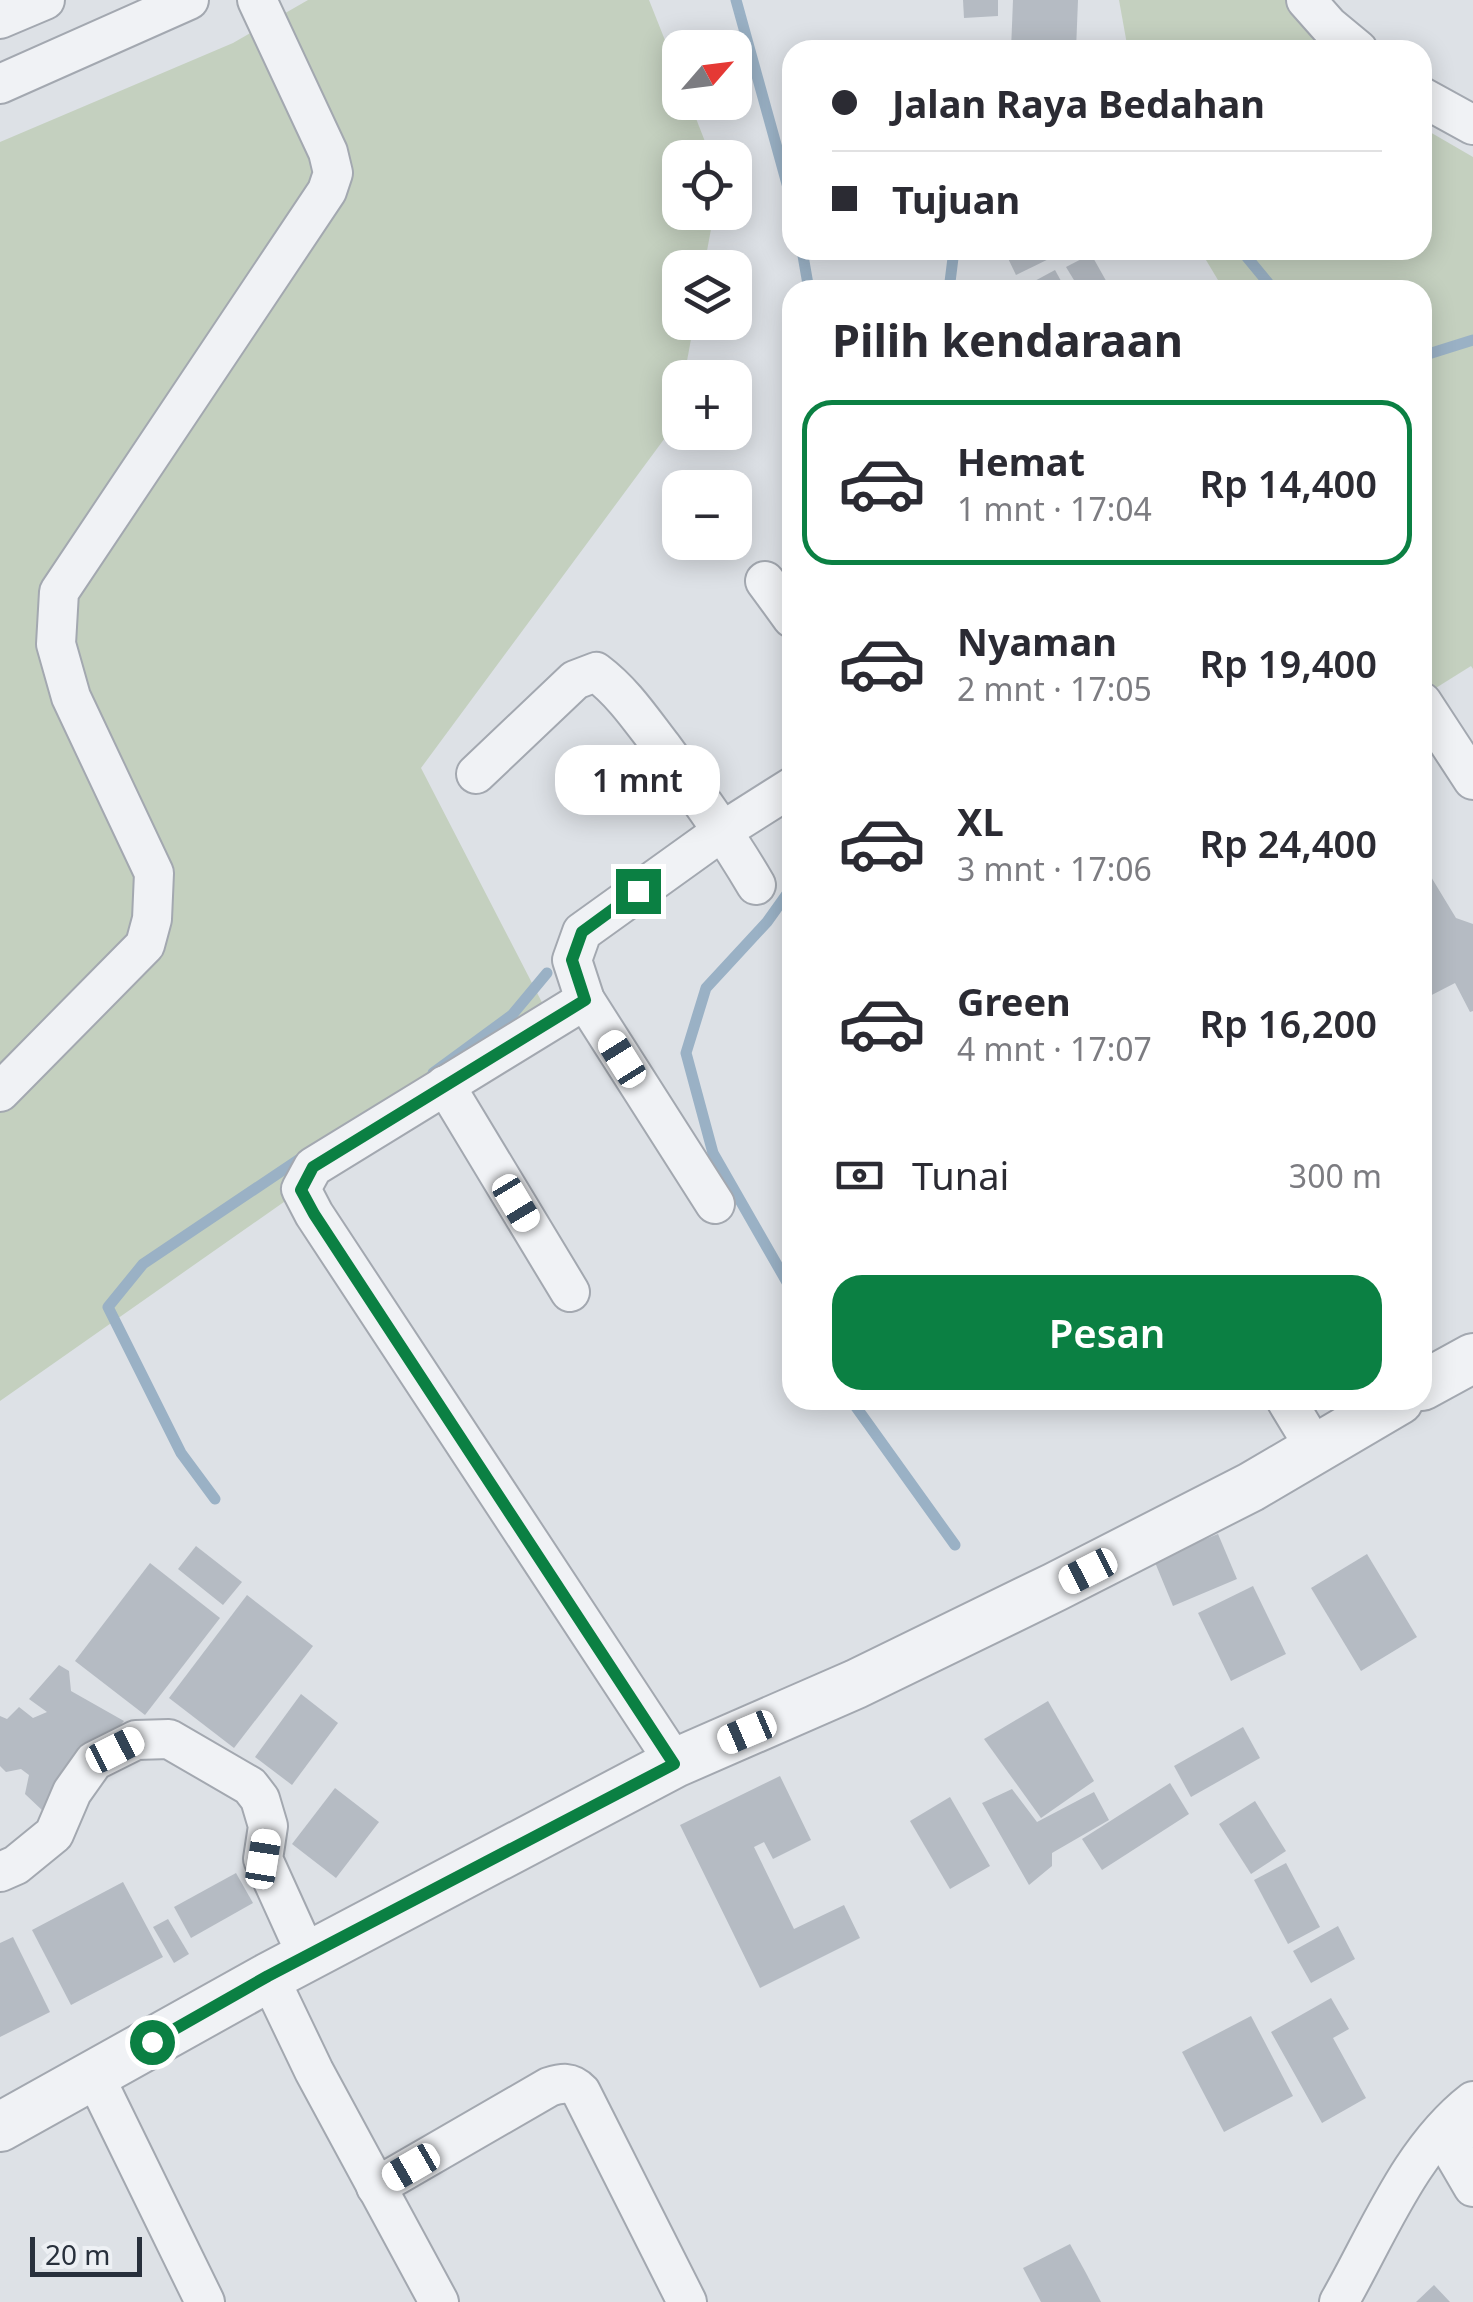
<!DOCTYPE html>
<html lang="id">
<head>
<meta charset="utf-8">
<style>
  :root { --surface:#fff; --page:#f2f2f3; --text:#2b2b33; --muted:#7c7c81; --line:#e1e1e2; --accent:#0b8043 }
  body { margin:0; font-family:"Noto Sans",sans-serif; background:var(--page); color:var(--text); height:100vh; display:flex; flex-direction:column; font-size:38px; white-space:nowrap }
  * { box-sizing:border-box; margin:0 }
  p { font-size:32px; color:var(--muted) }
  .icon { flex:none; width:55px; height:55px; fill:none; stroke:currentColor; stroke-width:2; stroke-linecap:round; stroke-linejoin:round }
  .map { position:relative; flex:1; overflow:hidden }
  .sheet { position:absolute; left:782px; top:280px; width:650px; height:1130px; display:flex; flex-direction:column; background:var(--surface); border-radius:30px; box-shadow:0 5px 25px #0003 }
  .sheet>* { flex:none }
  .guide { position:absolute; left:782px; top:40px; width:650px; height:220px; border-radius:30px; box-shadow:0 5px 25px #0003; display:grid; align-content:center; height:220px; padding:0 50px; background:var(--surface) }
  .needle { width:65px; rotate:62deg }
  .controls { position:absolute; left:662px; top:30px; display:grid; gap:20px }
  .controls a { display:grid; place-items:center; width:90px; height:90px; border-radius:20px; background:var(--surface); box-shadow:0 5px 25px #0003; font-size:50px }
  .scale { position:absolute; left:30px; bottom:25px; width:112px; box-sizing:border-box; padding-left:10px; border:5px solid #28303c; border-top:0; font-size:28px; line-height:35px; white-space:nowrap; color:#28303c; -webkit-text-stroke:8px #edf0f4; paint-order:stroke }
  .end { position:absolute; width:45px; height:45px; margin:-22px; border:12px solid #0b8043; background:#fff; box-shadow:0 0 0 5px #fff }
  .from { border-radius:50% }
  .bubble { position:absolute; height:70px; border-radius:30px; background:var(--surface); box-shadow:0 5px 25px #0003; font-size:32px; font-weight:600; line-height:70px; text-align:center }
  .car { position:absolute; width:30px; height:60px; margin:-30px -15px; border-radius:12px; box-shadow:0 0 8px 2px #0007; background:linear-gradient(#fff 24%,#345 0 40%,#fff 0 76%,#345 0 86%,#fff 0) }
  .guide b { display:flex; align-items:center; gap:35px; height:95px; font-size:38px }
  .guide b+b { border-top:2px solid var(--line) }
  .guide i { width:25px; height:25px; background:var(--text) }
  ul { padding:0; list-style:none }
  li { display:flex; align-items:center; gap:30px; height:165px; margin:0 20px 15px; padding:0 30px; border:5px solid transparent; border-radius:30px }
  li div { flex:1 }
  li b { display:block; font-size:38px }
  li em { font-style:normal; font-weight:600 }
  li.current { border-color:var(--accent) }
  li>.icon { width:90px; height:90px; stroke-width:1.5 }
  h2 { padding:0 50px; font-size:45px; line-height:120px }
  .pay { display:flex; align-items:center; gap:25px; height:110px; padding:0 50px; font-size:38px }
  .pay p { margin-inline-start:auto }
  .cta { display:flex; gap:20px; margin-top:auto; padding:20px 50px }
  .cta a { flex:1; height:115px; border-radius:30px; background:var(--accent); color:#fff; font-size:40px; font-weight:600; line-height:115px; text-align:center }
  .map>svg:first-child { display:block }
  .green { fill:#c4d0bf }
  .lines { fill:none; stroke-linecap:round; stroke-linejoin:round }
  .stream { stroke:#9ab1c5; stroke-width:11 }
  .building { fill:#b5bbc3 }
  .minor-casing { stroke:#a3a8b0; stroke-width:42 }
  .tertiary-casing { stroke:#a3a8b0; stroke-width:52 }
  .minor { stroke:#f0f2f5; stroke-width:38 }
  .tertiary { stroke:#f0f2f5; stroke-width:48 }
  .route { stroke:#0b8043; stroke-width:12 }
</style>
</head>
<body>
<div class="map">
<svg width="1473" height="2302" viewBox="0 0 1473 2302">
  <rect width="100%" height="100%" fill="#dde1e6"/>
  <!-- green -->
  <g class="green">
    <polygon points="308,0 649,0 680,78 680,102 690,103 711,157 680,158 680,212 714,213 704,267 680,268 680,322 694,323 684,377 680,378 676,423 421,768 549,1016 0,1401 0,142 233,43"/>
    <polygon points="1119,0 1293,0 1327,50 1128,50"/>
    <polygon points="1423,128 1473,157 1473,669 1471,666 1423,696 1422,290 1224,290 1200,250 1422,250"/>
  </g>
  <g class="lines">
    <!-- stream -->
    <g class="stream">
      <polyline points="736,0 792,202"/>
      <polyline points="802,250 809,290"/>
      <polyline points="1241,250 1274,290"/>
      <polyline points="949,290 954,250"/>
      <polyline points="1422,356 1473,340"/>
      <polyline points="792,887 767,922 706,988 686,1053 713,1153 792,1291"/>
      <polyline points="433,1073 512,1015 547,973"/>
      <polyline points="851,1400 955,1545"/>
      <polyline points="215,1499 181,1453 108,1307 143,1264 304,1156"/>
    </g>
  </g>
  <!-- building -->
  <g class="building">
    <polygon points="963,0 998,0 998,16 964,18"/>
    <polygon points="1013,0 1078,0 1076,50 1011,50"/>
    <polygon points="1004,250 1060,250 1061,253 1016,275"/>
    <polygon points="1091,254 1109,286 1102,290 1080,290 1066,267"/>
    <polygon points="1055,270 1066,290 1018,290"/>
    <polygon points="1422,862 1456,918 1473,924 1473,1011 1470,1012 1455,983 1422,1000"/>
    <polygon points="1218,1534 1237,1579 1173,1606 1154,1560"/>
    <polygon points="196,1546 242,1582 223,1605 178,1569"/>
    <polygon points="1367,1554 1417,1637 1361,1671 1311,1588"/>
    <polygon points="150,1563 220,1618 145,1715 75,1661"/>
    <polygon points="1253,1586 1286,1654 1231,1681 1198,1613"/>
    <polygon points="247,1595 313,1646 234,1748 169,1698"/>
    <polygon points="59,1665 69,1671 71,1691 124,1721 43,1811 25,1794 29,1775 21,1769 6,1772 0,1766 0,1716 7,1719 19,1707 33,1718 47,1712 29,1699"/>
    <polygon points="301,1694 338,1723 292,1785 255,1757"/>
    <polygon points="1048,1701 1094,1781 1041,1818 984,1739"/>
    <polygon points="1243,1727 1260,1758 1191,1797 1174,1766"/>
    <polygon points="780,1776 811,1840 773,1859 764,1842 754,1847 794,1929 844,1905 860,1938 760,1988 680,1825"/>
    <polygon points="1170,1783 1189,1814 1102,1870 1082,1839"/>
    <polygon points="335,1788 379,1822 336,1878 292,1844"/>
    <polygon points="1012,1789 1037,1822 1094,1792 1109,1820 1052,1853 1052,1866 1029,1885 982,1803"/>
    <polygon points="950,1797 990,1866 950,1889 910,1821"/>
    <polygon points="1255,1801 1286,1851 1251,1874 1219,1824"/>
    <polygon points="1286,1863 1320,1927 1288,1944 1254,1880"/>
    <polygon points="236,1873 253,1903 191,1938 174,1907"/>
    <polygon points="123,1882 163,1957 71,2005 32,1930"/>
    <polygon points="168,1919 189,1954 174,1963 153,1927"/>
    <polygon points="1338,1926 1355,1959 1311,1983 1293,1951"/>
    <polygon points="13,1937 50,2012 0,2037 0,1943"/>
    <polygon points="1331,1998 1349,2029 1333,2038 1366,2098 1322,2123 1271,2032"/>
    <polygon points="1251,2016 1293,2096 1224,2132 1182,2052"/>
    <polygon points="1070,2244 1086,2273 1101,2302 1041,2302 1023,2268"/>
    <polygon points="1434,2285 1450,2302 1416,2302"/>
  </g>
  <g class="lines">
    <!-- minor casing -->
    <g class="minor-casing">
      <g id="minor">
        <polyline points="1306,0 1329,26 1358,50"/>
        <polyline points="0,19 45,0"/>
        <polyline points="0,84 189,0"/>
        <polyline points="1422,97 1473,125"/>
        <polyline points="765,581 792,618"/>
        <polyline points="1422,702 1473,780"/>
        <path d="M 476,774 L 575,680 L 596,672 C 624,693 642,721 663,748 C 696,793 728,837 756,885"/>
        <polyline points="585,1000 313,1167 301,1189 314,1214 675,1763"/>
        <polyline points="445,1085 570,1292"/>
        <polyline points="0,1092 145,945 152,919 154,873 71,697 56,644 59,592 327,191 333,173 328,152 257,0"/>
        <polyline points="715,1204 585,1000 572,960 582,932 724,830 792,787"/>
        <polyline points="1286,1400 1315,1448"/>
        <polyline points="0,1872 16,1865 54,1834 72,1792 94,1761 136,1740 169,1739 250,1786 260,1799 268,1826 263,1859 307,1956"/>
        <polyline points="269,1977 314,2071 439,2302"/>
        <polyline points="94,2075 205,2302"/>
        <polyline points="1473,2124 1461,2133 1452,2151 1473,2187"/>
        <path d="M 376,2187 L 549,2087 C 562,2083 571,2081 581,2092 L 687,2302"/>
        <path d="M 1339,2302 C 1378,2234 1410,2150 1473,2101"/>
      </g>
    </g>
    <!-- tertiary casing -->
    <g class="tertiary-casing">
      <g id="tertiary">
        <polyline points="1422,1386 1473,1358"/>
        <polyline points="0,2127 269,1977 675,1763 856,1684 1055,1587 1251,1487 1399,1400"/>
      </g>
    </g>
    <!-- minor -->
    <use href="#minor" class="minor"/>
    <!-- tertiary -->
    <use href="#tertiary" class="tertiary"/>
  </g>
  <g class="lines">
    <!-- route -->
    <polyline class="route" points="152,2042 268,1976 674,1764 314,1214 301,1190 313,1167 585,1000 572,960 582,932 638,891"/>
  </g>
</svg>
<div class="controls">
<a><svg class="needle" viewBox="-14 -14 28 28"><path d="M0-13l5 13h-10z" fill="#e53935"/><path d="M0 13l5-13h-10z" fill="#7c7c81"/></svg></a>
<a><svg class="icon" aria-label="locate" viewBox="0 0 24 24"><circle cx="12" cy="12" r="6"/><path d="M12 2v4M12 18v4M2 12h4M18 12h4"/></svg></a>
<a><svg class="icon" aria-label="layers" viewBox="0 0 24 24"><path d="M12 4l9 5-9 5-9-5zM3 14l9 5 9-5"/></svg></a>
<a>+</a>
<a>−</a>
</div>
<div class="scale">20 m</div>
<i class="end from" style="left:152px;top:2042px"></i>
<i class="end" style="left:638px;top:891px"></i>
<div class="bubble" style="left:555px;top:745px;width:165px">1 mnt</div>
<i class="car" style="left:622px;top:1059px;rotate:328deg"></i>
<i class="car" style="left:516px;top:1203px;rotate:149deg"></i>
<i class="car" style="left:1088px;top:1571px;rotate:243deg"></i>
<i class="car" style="left:747px;top:1732px;rotate:247deg"></i>
<i class="car" style="left:115px;top:1750px;rotate:63deg"></i>
<i class="car" style="left:263px;top:1859px;rotate:9deg"></i>
<i class="car" style="left:411px;top:2167px;rotate:240deg"></i>
<div class="guide">
<b><i class="from"></i>Jalan Raya Bedahan</b>
<b><i></i>Tujuan</b>
</div>
<section class="sheet">
<h2>Pilih kendaraan</h2>
<ul>
<li class="current"><svg class="icon" aria-label="car" viewBox="0 0 24 24"><path d="M5 17H2v-5l4-1 3-4h7l3 4 3 1v5h-3M9 17h6M6 11h13"/><circle cx="7" cy="17" r="2"/><circle cx="17" cy="17" r="2"/></svg><div><b>Hemat</b><p>1 mnt · 17:04</p></div><em>Rp 14,400</em></li>
<li><svg class="icon" aria-label="car" viewBox="0 0 24 24"><path d="M5 17H2v-5l4-1 3-4h7l3 4 3 1v5h-3M9 17h6M6 11h13"/><circle cx="7" cy="17" r="2"/><circle cx="17" cy="17" r="2"/></svg><div><b>Nyaman</b><p>2 mnt · 17:05</p></div><em>Rp 19,400</em></li>
<li><svg class="icon" aria-label="car" viewBox="0 0 24 24"><path d="M5 17H2v-5l4-1 3-4h7l3 4 3 1v5h-3M9 17h6M6 11h13"/><circle cx="7" cy="17" r="2"/><circle cx="17" cy="17" r="2"/></svg><div><b>XL</b><p>3 mnt · 17:06</p></div><em>Rp 24,400</em></li>
<li><svg class="icon" aria-label="car" viewBox="0 0 24 24"><path d="M5 17H2v-5l4-1 3-4h7l3 4 3 1v5h-3M9 17h6M6 11h13"/><circle cx="7" cy="17" r="2"/><circle cx="17" cy="17" r="2"/></svg><div><b>Green</b><p>4 mnt · 17:07</p></div><em>Rp 16,200</em></li>
</ul>
<div class="pay"><svg class="icon" aria-label="cash" viewBox="0 0 24 24"><path d="M3 7h18v10H3z"/><circle cx="12" cy="12" r="2"/></svg>Tunai<p>300 m</p></div>
<div class="cta"><a>Pesan</a></div>
</section>
</div>
</body>
</html>
